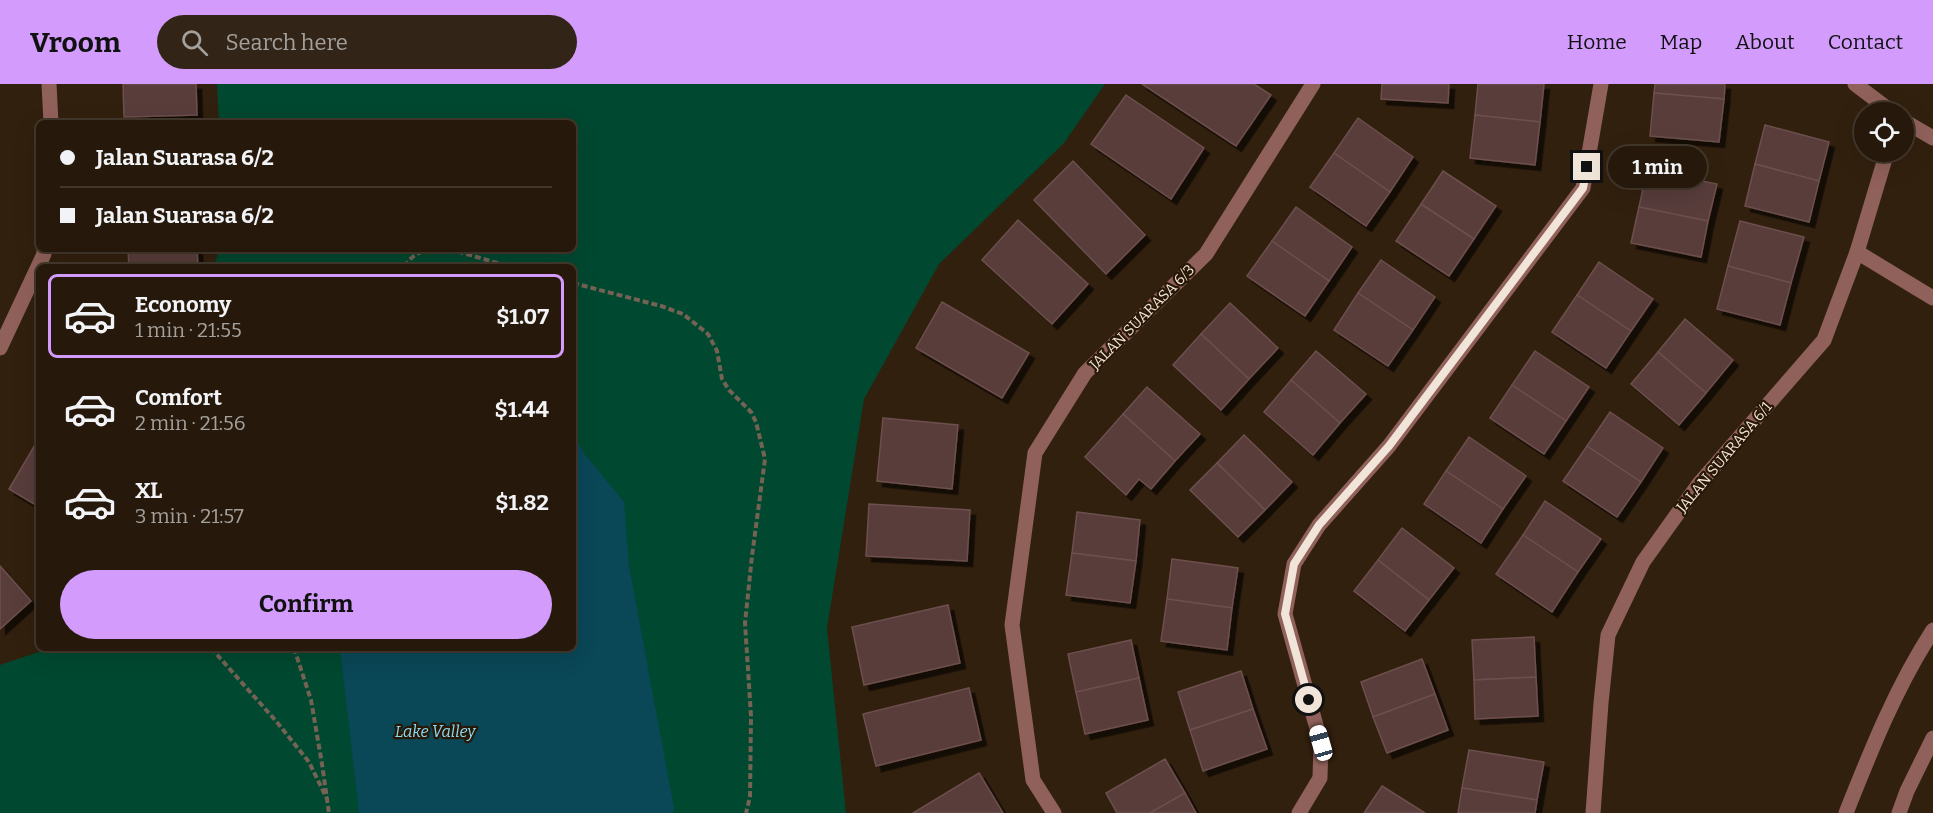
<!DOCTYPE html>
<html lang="en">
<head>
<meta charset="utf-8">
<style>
  :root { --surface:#26180a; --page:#322518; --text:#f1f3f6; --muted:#a4a09c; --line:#42372b; --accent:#d39cfc }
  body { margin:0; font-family:Bitter,serif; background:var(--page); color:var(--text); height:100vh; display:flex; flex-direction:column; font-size:22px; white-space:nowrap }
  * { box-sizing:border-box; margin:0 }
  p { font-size:20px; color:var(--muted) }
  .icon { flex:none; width:33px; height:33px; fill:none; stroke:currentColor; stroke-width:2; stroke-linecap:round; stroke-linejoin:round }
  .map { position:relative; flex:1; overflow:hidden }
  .side { position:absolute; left:36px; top:180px; width:540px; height:387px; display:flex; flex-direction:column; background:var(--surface); border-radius:9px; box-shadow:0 6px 24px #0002,0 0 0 2px var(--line) }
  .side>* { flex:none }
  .hud { position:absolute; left:36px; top:36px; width:540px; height:132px; border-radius:9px; box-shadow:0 6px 24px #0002,0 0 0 2px var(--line); display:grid; align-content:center; height:132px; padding:0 24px; background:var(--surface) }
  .tools { position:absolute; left:1854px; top:18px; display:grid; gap:12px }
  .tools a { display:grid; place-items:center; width:60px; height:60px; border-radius:50%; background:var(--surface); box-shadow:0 6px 24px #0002,0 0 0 2px var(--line); font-size:30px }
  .end { position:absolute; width:27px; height:27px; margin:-14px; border:8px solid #f1e4d9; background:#111; box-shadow:0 0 0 3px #111 }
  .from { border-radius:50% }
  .bubble { position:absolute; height:42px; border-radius:21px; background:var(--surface); box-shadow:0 6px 24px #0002,0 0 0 2px var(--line); font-size:20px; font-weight:700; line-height:42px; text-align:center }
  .car { position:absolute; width:18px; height:36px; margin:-18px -9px; border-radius:8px; box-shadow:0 0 4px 2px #0007; background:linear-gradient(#fff 24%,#345 0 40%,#fff 0 76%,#345 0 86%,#fff 0) }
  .hud b { display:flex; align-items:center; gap:21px; height:57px; font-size:22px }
  .hud b+b { border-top:2px solid var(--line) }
  .hud i { width:15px; height:15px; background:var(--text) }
  ul { padding:10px 0 0; list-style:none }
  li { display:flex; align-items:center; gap:18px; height:84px; margin:0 12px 9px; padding:0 12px; border:3px solid transparent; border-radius:9px }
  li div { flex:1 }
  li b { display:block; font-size:22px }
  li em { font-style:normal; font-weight:700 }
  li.active { border-color:var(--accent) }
  li>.icon { width:54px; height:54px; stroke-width:1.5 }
  .action { display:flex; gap:12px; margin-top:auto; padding:12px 24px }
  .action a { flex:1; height:69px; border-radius:36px; background:var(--accent); color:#111; font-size:24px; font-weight:700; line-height:69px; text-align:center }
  header { display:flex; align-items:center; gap:36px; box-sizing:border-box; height:84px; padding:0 30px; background:var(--accent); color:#111 }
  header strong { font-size:28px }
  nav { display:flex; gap:33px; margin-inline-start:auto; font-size:21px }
  .search { width:420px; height:54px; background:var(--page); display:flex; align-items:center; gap:15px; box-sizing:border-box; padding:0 21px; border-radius:33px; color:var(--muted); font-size:22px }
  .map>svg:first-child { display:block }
  .green { fill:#004830 }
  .water { fill:#0a4757 }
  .building { fill:#583c3a; stroke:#6d4f4d; stroke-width:1.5; filter:url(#shadow) }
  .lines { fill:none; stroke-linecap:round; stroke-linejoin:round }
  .path { stroke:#746354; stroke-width:4; stroke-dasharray:6 3; stroke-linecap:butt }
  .minor { stroke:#90615a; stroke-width:15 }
  .route { stroke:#f1e4d9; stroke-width:8 }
  .labels { text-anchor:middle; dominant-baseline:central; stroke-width:4.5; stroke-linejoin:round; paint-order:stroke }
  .street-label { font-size:15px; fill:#f1e4d9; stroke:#281705 }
  .water-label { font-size:16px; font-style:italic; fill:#8adbf6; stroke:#281705 }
</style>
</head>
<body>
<header>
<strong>Vroom</strong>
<div class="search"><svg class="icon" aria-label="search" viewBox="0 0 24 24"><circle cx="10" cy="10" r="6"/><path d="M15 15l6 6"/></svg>Search here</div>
<nav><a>Home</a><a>Map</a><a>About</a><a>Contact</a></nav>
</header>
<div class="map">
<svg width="1933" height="729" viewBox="0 0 1933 729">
  <defs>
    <filter id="shadow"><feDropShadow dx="5.5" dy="5.5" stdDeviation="0" flood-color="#0009"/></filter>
  </defs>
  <rect width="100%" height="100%" fill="#32200e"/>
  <!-- green -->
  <polygon class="green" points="217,0 1105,0 1064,59 939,180 864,315 827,544 846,729 0,729 0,581 51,564 573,564 573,183 213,183 220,165 573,165 573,39 219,39"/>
  <!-- water -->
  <polygon class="water" points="573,349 583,368 624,418 629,482 674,724 673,729 359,729 340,564 573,564"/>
  <!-- building -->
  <g class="building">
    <polygon points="123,0 196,0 197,31 124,33"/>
    <polygon points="1142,0 1254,0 1271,11 1236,62"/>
    <polygon points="1382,0 1449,0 1448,19 1381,15"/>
    <polygon points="1478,0 1544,0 1540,38 1475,31"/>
    <polygon points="1655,0 1725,0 1724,15 1654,9"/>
    <polygon points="1654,9 1724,15 1719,58 1650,52"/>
    <polygon points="1126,11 1204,64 1171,115 1091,60"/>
    <polygon points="1475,31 1540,38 1535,81 1470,74"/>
    <polygon points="1358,34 1413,73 1390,108 1334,69"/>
    <polygon points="1765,41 1829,58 1819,97 1755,80"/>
    <polygon points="1334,69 1390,108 1366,142 1310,103"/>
    <polygon points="1073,77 1145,151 1106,190 1034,116"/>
    <polygon points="1755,80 1819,97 1809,138 1745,122"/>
    <polygon points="1647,86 1717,100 1708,137 1639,123"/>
    <polygon points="1443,87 1496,122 1474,155 1421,120"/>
    <polygon points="1421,120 1474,155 1449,192 1396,157"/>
    <polygon points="1296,123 1352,163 1329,197 1272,157"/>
    <polygon points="1639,123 1708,137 1701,173 1631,159"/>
    <polygon points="1018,136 1088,200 1052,240 982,176"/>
    <polygon points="1740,137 1804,153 1791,199 1728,182"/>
    <polygon points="1272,157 1329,197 1305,232 1247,192"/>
    <polygon points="128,165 197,165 198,183 129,183"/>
    <polygon points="1381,176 1435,213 1413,246 1358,209"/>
    <polygon points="1599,178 1653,215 1631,247 1577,211"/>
    <polygon points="1728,182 1791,199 1780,241 1717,225"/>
    <polygon points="1358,209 1413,246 1388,282 1334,246"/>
    <polygon points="1577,211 1631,247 1606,284 1552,248"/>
    <polygon points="942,218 1029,269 1002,314 916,264"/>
    <polygon points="1230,219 1278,264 1249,295 1201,250"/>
    <polygon points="1685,235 1733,276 1706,309 1658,268"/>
    <polygon points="1201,250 1249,295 1221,326 1173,281"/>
    <polygon points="1316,267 1366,310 1340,339 1291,296"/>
    <polygon points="1535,267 1589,303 1566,337 1512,301"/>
    <polygon points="1658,268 1706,309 1679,341 1631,300"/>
    <polygon points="1291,296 1340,339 1313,371 1264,328"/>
    <polygon points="1512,301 1566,337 1544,370 1490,334"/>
    <polygon points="1147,303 1200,350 1175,377 1123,330"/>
    <polygon points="1610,328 1663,364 1641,398 1587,362"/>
    <polygon points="1123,330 1175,377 1151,405 1139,395 1126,411 1085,373"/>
    <polygon points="883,334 958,341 952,405 877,397"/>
    <polygon points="1244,351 1292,398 1265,426 1217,379"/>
    <polygon points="1469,353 1526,392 1503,425 1446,387"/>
    <polygon points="39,354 39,423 9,405"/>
    <polygon points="1587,362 1641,398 1617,433 1563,397"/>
    <polygon points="1217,379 1265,426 1238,453 1190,406"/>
    <polygon points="1446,387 1503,425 1481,459 1424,420"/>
    <polygon points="1545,417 1601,455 1578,488 1523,451"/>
    <polygon points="869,420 970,426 967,477 866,472"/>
    <polygon points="1077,428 1140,436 1136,477 1072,469"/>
    <polygon points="1402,444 1454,484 1429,516 1378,476"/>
    <polygon points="1523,451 1578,488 1552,528 1496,490"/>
    <polygon points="1072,469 1136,477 1130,519 1066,511"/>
    <polygon points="1172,475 1238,484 1232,524 1167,515"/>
    <polygon points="1378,476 1429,516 1405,547 1354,507"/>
    <polygon points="0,482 31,517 0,545"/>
    <polygon points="1167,515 1232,524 1227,566 1161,557"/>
    <polygon points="948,521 960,579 864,601 852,543"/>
    <polygon points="1534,553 1536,593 1474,596 1472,556"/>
    <polygon points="1131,556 1139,594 1076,608 1068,570"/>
    <polygon points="1422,575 1435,610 1373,633 1361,598"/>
    <polygon points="1241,587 1253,625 1190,646 1178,608"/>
    <polygon points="1536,593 1538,632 1475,635 1474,596"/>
    <polygon points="1139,594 1148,636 1085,650 1076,608"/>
    <polygon points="969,604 981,656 876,682 863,630"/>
    <polygon points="1435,610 1448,646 1387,669 1373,633"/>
    <polygon points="1253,625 1267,665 1203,687 1190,646"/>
    <polygon points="1469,666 1544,678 1537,716 1462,704"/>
    <polygon points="1165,675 1185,709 1150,729 1117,729 1106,709"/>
    <polygon points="979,689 1003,729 913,729"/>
    <polygon points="1382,702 1425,729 1364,729"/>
    <polygon points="1462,704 1537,716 1535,729 1458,729"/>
    <polygon points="1185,709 1196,729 1150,729"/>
  </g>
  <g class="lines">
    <!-- path -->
    <g class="path">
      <polyline points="449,165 511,183"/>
      <path d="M 405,183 C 409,173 420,167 431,165"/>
      <polyline points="573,199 661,222 683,230 708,250 717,267 722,295 729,306 751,328 756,338 765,375 752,472 745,539 751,632 750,713 746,729"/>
      <polyline points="211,564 276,637 309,678 327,715"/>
      <polyline points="294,564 311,616 322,680 329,729"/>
    </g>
    <!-- minor -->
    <g class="minor">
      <polyline points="49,0 51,39"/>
      <polyline points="1855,0 1892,28"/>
      <polyline points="1904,37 1933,54"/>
      <polyline points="1857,168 1933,214"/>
      <polyline points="0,264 44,170 44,165"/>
      <polyline points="1054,729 1033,696 1012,541 1035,369 1085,289 1206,170 1313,0"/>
      <polyline points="1299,729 1320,694 1321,659 1285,530 1294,480 1319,441 1389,362 1583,104 1601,0"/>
      <polyline points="1593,729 1601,619 1608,551 1643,478 1698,401 1824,256 1857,168 1887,68"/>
      <path d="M 1846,729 C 1871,666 1896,603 1933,546"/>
      <polyline points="1899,729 1907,707 1933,654"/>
    </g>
  </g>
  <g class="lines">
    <!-- route -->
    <polyline class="route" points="1309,616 1285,530 1294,480 1319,441 1389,362 1583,104 1587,83"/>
  </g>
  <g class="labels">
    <!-- street labels -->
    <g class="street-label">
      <text transform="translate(1142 233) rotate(-45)">JALAN SUARASA 6/3</text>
      <text transform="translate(1724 373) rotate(-50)">JALAN SUARASA 6/1</text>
    </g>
    <!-- water labels -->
    <g class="water-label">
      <text x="435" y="647">Lake Valley</text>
    </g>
  </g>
</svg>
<div class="tools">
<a><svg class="icon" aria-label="locate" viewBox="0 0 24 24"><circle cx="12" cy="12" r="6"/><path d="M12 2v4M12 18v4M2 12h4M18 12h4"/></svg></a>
</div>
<i class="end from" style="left:1309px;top:616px"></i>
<i class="end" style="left:1587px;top:83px"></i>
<div class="bubble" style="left:1608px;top:62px;width:99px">1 min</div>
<i class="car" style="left:1321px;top:659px;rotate:344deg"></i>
<div class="hud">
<b><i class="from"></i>Jalan Suarasa 6/2</b>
<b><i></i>Jalan Suarasa 6/2</b>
</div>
<section class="side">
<ul>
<li class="active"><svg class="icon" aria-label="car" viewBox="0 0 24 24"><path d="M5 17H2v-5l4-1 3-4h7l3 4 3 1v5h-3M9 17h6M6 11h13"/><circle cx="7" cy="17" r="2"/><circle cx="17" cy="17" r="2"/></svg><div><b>Economy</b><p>1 min · 21:55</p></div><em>$1.07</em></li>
<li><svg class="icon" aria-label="car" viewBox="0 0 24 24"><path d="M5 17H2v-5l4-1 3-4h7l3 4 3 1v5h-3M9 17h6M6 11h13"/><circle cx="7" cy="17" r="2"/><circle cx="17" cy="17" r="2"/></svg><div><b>Comfort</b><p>2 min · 21:56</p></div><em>$1.44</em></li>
<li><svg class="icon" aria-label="car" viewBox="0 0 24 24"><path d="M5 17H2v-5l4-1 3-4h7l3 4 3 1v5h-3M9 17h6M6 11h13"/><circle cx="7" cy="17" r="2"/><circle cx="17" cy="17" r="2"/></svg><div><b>XL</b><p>3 min · 21:57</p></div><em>$1.82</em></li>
</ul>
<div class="action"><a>Confirm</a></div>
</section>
</div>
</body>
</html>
